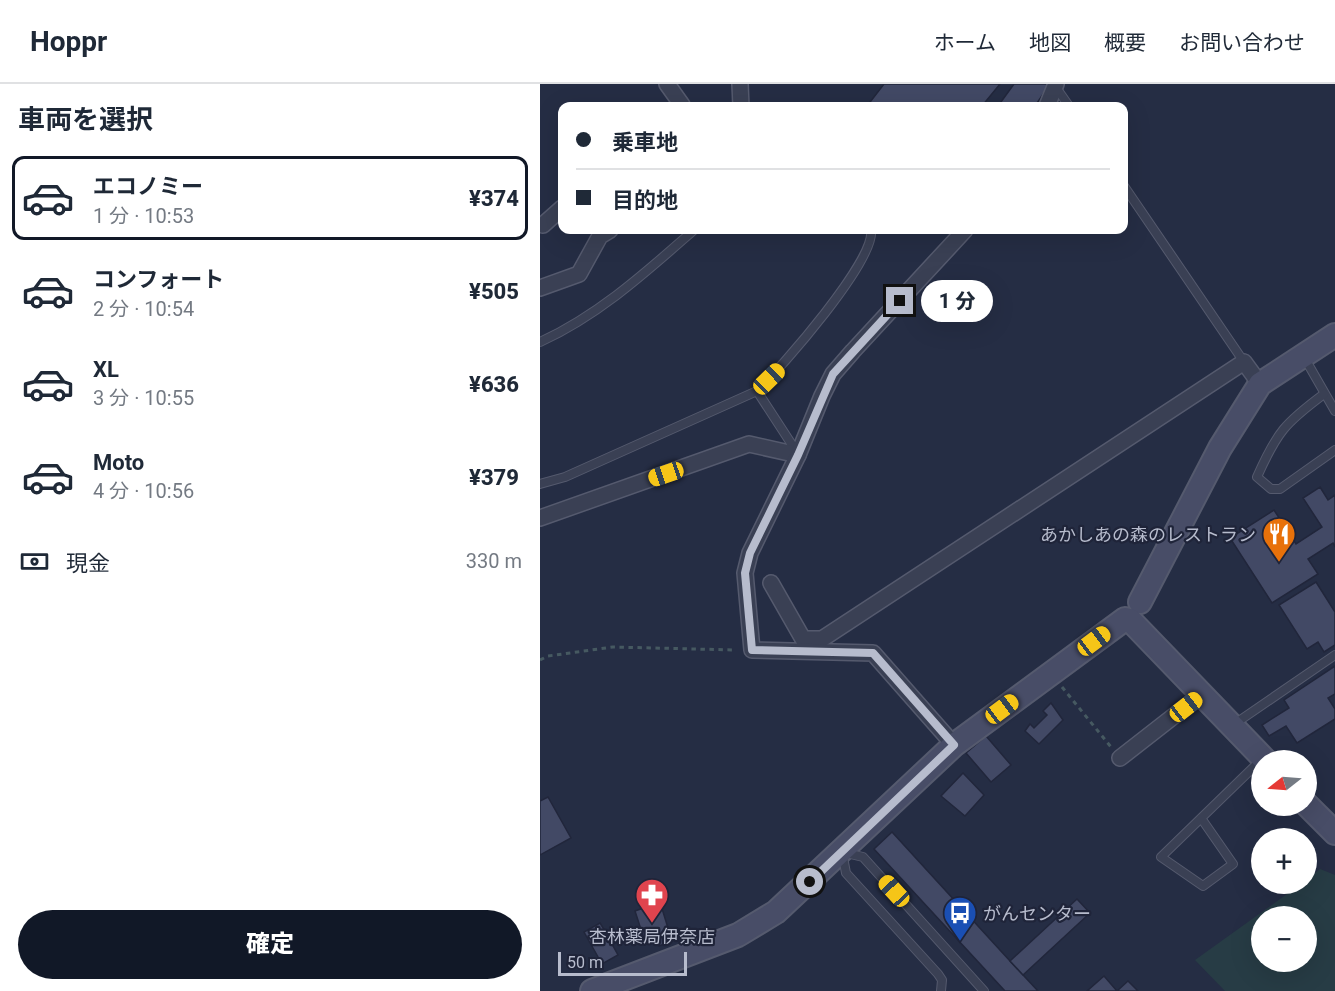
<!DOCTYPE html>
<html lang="ja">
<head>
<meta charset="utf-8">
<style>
  :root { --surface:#fff; --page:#f2f2f3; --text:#1f2937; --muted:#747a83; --line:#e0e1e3; --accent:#111827 }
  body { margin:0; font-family:Roboto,"Noto Sans JP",sans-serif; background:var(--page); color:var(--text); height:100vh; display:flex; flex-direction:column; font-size:22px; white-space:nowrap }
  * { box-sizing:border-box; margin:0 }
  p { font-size:20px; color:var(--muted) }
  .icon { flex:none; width:33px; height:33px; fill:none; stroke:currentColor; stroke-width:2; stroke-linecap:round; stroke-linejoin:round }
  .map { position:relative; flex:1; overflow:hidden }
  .side { display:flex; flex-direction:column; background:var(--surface); width:540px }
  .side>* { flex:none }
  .banner { position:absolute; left:18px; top:18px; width:570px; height:132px; border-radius:12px; box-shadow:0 6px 24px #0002; display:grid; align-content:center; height:132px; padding:0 18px; background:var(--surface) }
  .needle { width:39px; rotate:253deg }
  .buttons { position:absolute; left:711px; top:666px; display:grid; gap:12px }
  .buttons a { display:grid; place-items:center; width:66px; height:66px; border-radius:50%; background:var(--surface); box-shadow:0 6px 24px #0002; font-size:30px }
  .scale { position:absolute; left:18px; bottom:15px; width:129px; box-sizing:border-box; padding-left:6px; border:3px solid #b7bccd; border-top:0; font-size:16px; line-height:21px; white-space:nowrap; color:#b7bccd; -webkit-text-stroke:4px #1f2439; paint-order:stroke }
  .end { position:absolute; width:27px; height:27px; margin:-14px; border:8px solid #b7bccd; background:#111; box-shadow:0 0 0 3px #111 }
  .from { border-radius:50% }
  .bubble { position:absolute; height:42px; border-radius:21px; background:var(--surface); box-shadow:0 6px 24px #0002; font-size:20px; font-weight:800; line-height:42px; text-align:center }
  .car { position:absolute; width:18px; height:36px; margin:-18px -9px; border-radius:8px; box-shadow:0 0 4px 2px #0007; background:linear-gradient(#f5c518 24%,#345 0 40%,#f5c518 0 76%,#345 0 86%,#f5c518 0) }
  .banner b { display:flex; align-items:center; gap:21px; height:57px; font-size:22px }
  .banner b+b { border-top:2px solid var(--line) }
  .banner i { width:15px; height:15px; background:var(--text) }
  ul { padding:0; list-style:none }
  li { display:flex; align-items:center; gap:18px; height:84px; margin:0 12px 9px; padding:0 6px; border:3px solid transparent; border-radius:12px }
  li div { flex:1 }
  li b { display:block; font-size:22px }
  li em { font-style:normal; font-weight:800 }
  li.selected { border-color:var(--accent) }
  li>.icon { width:54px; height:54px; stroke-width:1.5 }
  h2 { padding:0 18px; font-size:27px; line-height:72px }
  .pay { display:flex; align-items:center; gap:15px; height:66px; padding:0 18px; font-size:22px }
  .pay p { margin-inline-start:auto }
  .button { display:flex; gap:12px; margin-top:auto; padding:12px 18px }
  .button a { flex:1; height:69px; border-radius:36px; background:var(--accent); color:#fff; font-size:24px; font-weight:800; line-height:69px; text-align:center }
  header { display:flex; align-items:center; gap:36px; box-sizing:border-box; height:84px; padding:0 30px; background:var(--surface); border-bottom:2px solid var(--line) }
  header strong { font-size:28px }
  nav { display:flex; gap:33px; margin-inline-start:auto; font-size:21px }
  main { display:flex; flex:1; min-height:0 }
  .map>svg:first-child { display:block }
  .green { fill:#273c45; fill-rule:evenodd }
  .building { fill:#424965; stroke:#21263b; stroke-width:1.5 }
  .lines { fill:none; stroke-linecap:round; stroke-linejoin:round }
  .lane-casing { stroke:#555a6e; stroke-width:10 }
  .street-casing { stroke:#555a6e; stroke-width:18 }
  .secondary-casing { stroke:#555a6e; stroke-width:26 }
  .path { stroke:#465961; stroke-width:3; stroke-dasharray:4.5 4.5; stroke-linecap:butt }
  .lane { stroke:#3a4054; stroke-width:8 }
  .street { stroke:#3a4054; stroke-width:15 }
  .secondary { stroke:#484d67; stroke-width:22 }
  .route { stroke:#b7bccd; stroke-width:8 }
  .labels { text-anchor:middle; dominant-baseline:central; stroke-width:4.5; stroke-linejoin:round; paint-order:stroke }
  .poi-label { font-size:18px; fill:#b7bccd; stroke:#1f2439; text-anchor:end }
</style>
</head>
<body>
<header>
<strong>Hoppr</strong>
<nav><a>ホーム</a><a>地図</a><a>概要</a><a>お問い合わせ</a></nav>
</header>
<main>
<section class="side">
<h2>車両を選択</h2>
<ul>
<li class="selected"><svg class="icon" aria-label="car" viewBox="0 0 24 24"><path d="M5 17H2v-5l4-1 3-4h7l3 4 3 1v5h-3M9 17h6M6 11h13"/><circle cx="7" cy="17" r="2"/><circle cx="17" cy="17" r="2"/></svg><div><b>エコノミー</b><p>1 分 · 10:53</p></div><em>¥374</em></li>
<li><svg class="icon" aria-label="car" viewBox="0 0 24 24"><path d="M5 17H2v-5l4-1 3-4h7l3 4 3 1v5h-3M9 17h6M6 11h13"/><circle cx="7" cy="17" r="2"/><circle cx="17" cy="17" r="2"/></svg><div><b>コンフォート</b><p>2 分 · 10:54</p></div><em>¥505</em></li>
<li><svg class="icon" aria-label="car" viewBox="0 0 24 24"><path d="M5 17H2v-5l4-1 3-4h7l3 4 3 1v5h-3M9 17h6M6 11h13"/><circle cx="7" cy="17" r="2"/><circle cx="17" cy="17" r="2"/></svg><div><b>XL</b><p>3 分 · 10:55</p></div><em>¥636</em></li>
<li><svg class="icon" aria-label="car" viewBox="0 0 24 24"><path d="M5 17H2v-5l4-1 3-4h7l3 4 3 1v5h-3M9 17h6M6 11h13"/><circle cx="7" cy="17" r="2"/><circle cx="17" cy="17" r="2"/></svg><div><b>Moto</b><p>4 分 · 10:56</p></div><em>¥379</em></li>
</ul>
<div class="pay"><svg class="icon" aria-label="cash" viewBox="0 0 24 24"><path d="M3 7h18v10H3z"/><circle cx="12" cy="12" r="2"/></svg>現金<p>330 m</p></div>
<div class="button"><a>確定</a></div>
</section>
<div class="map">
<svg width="795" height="907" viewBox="0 0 795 907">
  <rect width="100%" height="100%" fill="#252d44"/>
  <!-- green -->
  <path class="green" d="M 780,785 L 795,791 L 795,907 L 685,907 L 655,876 L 761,800 L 766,800 L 767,795 ZM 722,832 L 766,832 L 766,878 L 722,878 Z"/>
  <!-- building -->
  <g class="building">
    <polygon points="344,0 460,0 442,22 327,22"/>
    <polygon points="474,0 510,0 495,22 458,22"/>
    <polygon points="780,403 788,416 795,411 795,463 793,459 768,475 778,490 732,519 690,454 734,426 756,460 782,443 763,414"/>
    <polygon points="776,498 795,528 795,561 784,568 778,558 767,565 739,521"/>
    <polygon points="795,582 795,610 788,614 795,625 795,635 757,659 746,642 729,652 722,641 749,624 744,616"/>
    <polygon points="511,619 523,636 499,660 485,647 490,640 494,644 507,631 503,627"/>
    <polygon points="446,652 471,681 451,698 426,669"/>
    <polygon points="423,689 444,711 425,732 401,712"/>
    <polygon points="8,713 31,754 0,771 0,717"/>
    <polygon points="352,748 470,877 498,907 465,907 334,765"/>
    <polygon points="537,815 550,829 483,891 470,877"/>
    <polygon points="120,818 132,857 119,862 116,854 105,858 95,827"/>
    <polygon points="60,839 68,852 71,850 76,858 72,860 78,871 62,880 44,848"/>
    <polygon points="564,892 577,907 588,897 598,907 547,907"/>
  </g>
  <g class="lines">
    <!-- lane casing -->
    <g class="lane-casing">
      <g id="lane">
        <polyline points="515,2 529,22"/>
        <polyline points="584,102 704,278"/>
        <path d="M 0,258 C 59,231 106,188 154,146"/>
        <polyline points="764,273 795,327"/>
        <path d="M 217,307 C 241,284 336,176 331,146"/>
        <path d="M 784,310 C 745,339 737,348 717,393 L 731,405 L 740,405 L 795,366"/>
        <polyline points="0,400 25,393 217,307 258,370"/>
        <polyline points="693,641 795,571"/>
        <polyline points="661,734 693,780 663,802 621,773 722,675"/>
        <polyline points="401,907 402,896 398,890 306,789 302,768 323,773 444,907"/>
      </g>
    </g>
    <!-- street casing -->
    <g class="street-casing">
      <g id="street">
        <polyline points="127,0 142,21 140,22"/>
        <polyline points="200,0 201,22"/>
        <polyline points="507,22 516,0"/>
        <polyline points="3,141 22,124"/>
        <polyline points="0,204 39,190 60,152 70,146"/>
        <polyline points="0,434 209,360 258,371"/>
        <polyline points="231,499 263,555 282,555 704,278 720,300"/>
        <polyline points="414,661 333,569 212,566 205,489 210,469 258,371 282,312 293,290 313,267 425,146"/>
        <polyline points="580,674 662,610"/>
      </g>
    </g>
    <!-- secondary casing -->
    <g class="secondary-casing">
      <g id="secondary">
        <polyline points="600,518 680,364 720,300 795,251"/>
        <polyline points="766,720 795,749"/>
        <polyline points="52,907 198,851 236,828 414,661 585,535 590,536 725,676"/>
      </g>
    </g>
    <!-- path -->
    <g class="path">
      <polyline points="0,576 8,572 73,563 196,566"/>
      <polyline points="522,603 571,663"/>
    </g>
    <!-- lane -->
    <use href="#lane" class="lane"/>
    <!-- street -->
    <use href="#street" class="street"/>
    <!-- secondary -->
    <use href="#secondary" class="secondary"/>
  </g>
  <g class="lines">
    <!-- route -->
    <polyline class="route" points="270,798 414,661 333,569 212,566 205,489 210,469 258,371 293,290 360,217"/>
  </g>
  <!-- icons -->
  <defs>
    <g id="restaurant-pin" transform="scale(1.725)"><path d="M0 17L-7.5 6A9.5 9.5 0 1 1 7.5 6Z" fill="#e8710a" stroke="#1f2439"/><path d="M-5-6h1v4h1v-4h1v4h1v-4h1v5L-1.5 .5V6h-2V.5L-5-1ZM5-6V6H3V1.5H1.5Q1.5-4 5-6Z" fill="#fff"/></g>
    <g id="pharmacy-pin" transform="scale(1.725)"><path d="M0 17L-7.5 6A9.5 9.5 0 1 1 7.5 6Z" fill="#e0444e" stroke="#1f2439"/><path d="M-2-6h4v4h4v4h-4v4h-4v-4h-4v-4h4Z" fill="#fff"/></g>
    <g id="bus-pin" transform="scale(1.725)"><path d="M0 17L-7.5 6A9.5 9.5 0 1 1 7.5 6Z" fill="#1a4fb4" stroke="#1f2439"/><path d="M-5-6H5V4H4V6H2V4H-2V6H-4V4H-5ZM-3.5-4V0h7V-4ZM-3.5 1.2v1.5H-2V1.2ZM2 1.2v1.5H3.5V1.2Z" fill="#fff"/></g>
  </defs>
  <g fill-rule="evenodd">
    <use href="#restaurant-pin" x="739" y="450"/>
    <use href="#pharmacy-pin" x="112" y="811"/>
    <use href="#bus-pin" x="420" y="829"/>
  </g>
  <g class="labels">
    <!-- poi labels -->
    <g class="poi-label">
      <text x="716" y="450">あかしあの森のレストラン</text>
      <text x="443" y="829" text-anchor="start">がんセンター</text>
      <text x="112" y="852" text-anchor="middle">杏林薬局伊奈店</text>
    </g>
  </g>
</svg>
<div class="buttons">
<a><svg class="needle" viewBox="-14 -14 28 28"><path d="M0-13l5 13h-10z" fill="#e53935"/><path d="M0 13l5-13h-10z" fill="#747a83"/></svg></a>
<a>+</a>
<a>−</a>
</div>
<div class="scale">50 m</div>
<i class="end from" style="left:270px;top:798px"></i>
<i class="end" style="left:360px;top:217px"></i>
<div class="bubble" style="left:381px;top:196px;width:72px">1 分</div>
<i class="car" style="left:229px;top:295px;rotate:46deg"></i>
<i class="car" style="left:126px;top:390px;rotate:251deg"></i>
<i class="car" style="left:554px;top:557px;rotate:53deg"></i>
<i class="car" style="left:646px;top:623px;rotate:52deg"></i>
<i class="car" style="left:462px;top:625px;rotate:53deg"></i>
<i class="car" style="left:354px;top:807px;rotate:317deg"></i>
<div class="banner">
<b><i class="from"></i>乗車地</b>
<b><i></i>目的地</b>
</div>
</div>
</main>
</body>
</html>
